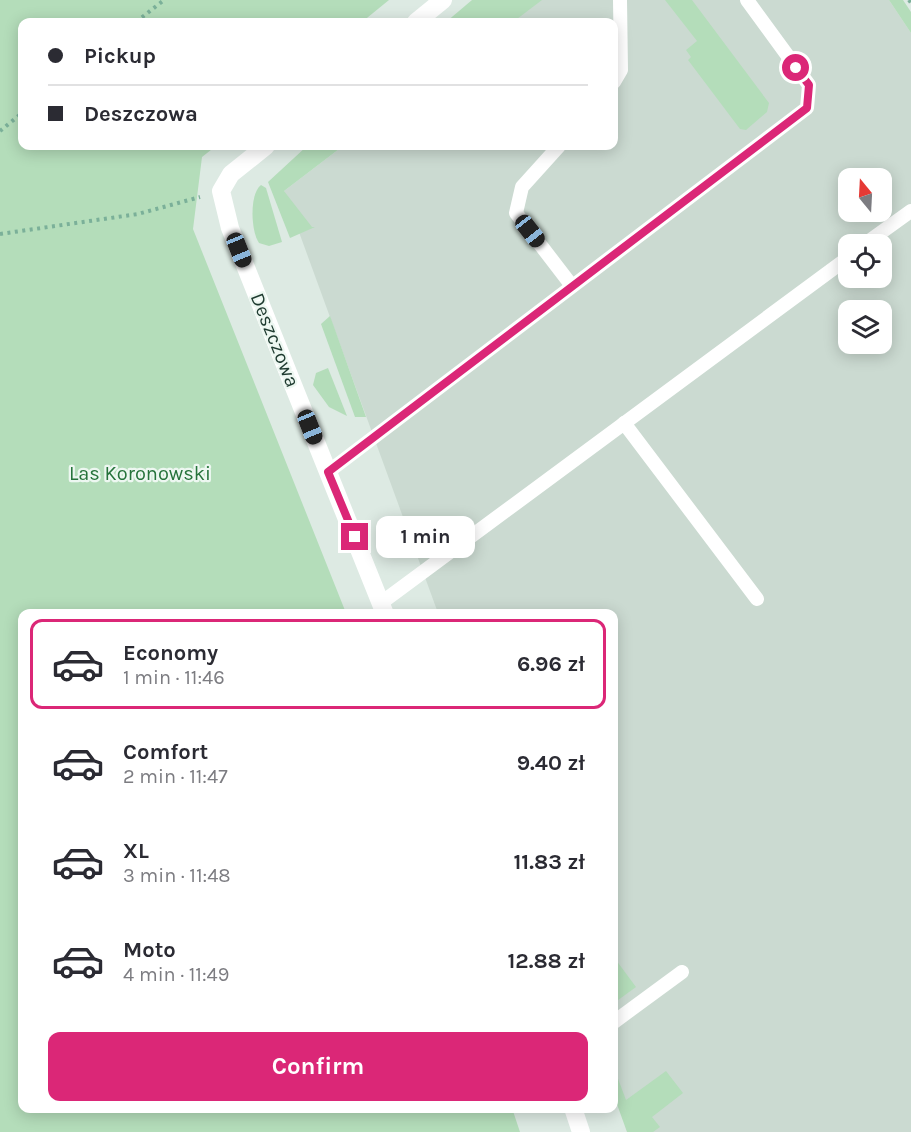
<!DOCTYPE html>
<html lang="en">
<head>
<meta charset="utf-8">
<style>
  :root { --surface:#fff; --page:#f7f7f7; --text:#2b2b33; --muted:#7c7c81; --line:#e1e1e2; --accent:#db2777 }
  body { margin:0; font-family:Karla,sans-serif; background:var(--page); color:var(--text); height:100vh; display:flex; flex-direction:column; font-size:22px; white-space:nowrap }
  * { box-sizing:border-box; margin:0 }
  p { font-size:20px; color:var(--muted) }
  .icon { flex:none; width:33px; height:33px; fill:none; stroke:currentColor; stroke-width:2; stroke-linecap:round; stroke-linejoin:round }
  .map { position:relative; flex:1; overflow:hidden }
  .side { position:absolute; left:18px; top:609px; width:600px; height:504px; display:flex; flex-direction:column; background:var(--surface); border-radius:12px; box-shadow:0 3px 15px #0003 }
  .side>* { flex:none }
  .hud { position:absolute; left:18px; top:18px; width:600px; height:132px; border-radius:12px; box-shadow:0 3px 15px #0003; display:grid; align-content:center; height:132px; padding:0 30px; background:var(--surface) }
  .needle { width:39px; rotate:342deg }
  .tools { position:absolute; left:838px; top:168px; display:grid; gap:12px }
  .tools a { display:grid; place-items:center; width:54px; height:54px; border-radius:12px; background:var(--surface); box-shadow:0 3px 15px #0003; font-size:30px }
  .end { position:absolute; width:27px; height:27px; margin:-14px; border:8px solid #db2777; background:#fff; box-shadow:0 0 0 3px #fff }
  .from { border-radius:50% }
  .bubble { position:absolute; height:42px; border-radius:12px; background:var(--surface); box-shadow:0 3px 15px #0003; font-size:20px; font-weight:700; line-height:42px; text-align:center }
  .car { position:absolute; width:18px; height:36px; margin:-18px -9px; border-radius:8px; box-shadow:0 0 4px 2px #0007; background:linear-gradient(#222 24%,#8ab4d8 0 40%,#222 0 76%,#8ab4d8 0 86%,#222 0) }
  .hud b { display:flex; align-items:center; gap:21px; height:57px; font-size:22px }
  .hud b+b { border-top:2px solid var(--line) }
  .hud i { width:15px; height:15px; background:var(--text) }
  ul { padding:10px 0 0; list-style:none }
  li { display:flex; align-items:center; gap:18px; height:90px; margin:0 12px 9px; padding:0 18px; border:3px solid transparent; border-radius:12px }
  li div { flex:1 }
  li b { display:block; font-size:22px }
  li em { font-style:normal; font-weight:700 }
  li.active { border-color:var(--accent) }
  li>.icon { width:54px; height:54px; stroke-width:1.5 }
  .primary-button { display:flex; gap:12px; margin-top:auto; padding:12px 30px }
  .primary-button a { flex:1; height:69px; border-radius:12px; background:var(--accent); color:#fff; font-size:24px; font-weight:700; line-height:69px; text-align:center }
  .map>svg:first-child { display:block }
  .built { fill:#cbdad1; fill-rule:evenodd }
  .green { fill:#b4ddba }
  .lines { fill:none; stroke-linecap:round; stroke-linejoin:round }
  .path { stroke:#7bb099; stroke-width:4; stroke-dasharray:3 4.5; stroke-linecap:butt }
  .lane { stroke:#fff; stroke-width:14 }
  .street { stroke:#fff; stroke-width:18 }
  .route { stroke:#db2777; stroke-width:8 }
  .labels { text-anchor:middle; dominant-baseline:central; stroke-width:4.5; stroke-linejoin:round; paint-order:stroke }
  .street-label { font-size:20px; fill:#1e3a2f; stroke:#edf7f1 }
  .park-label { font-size:20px; fill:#26733b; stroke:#edf7f1 }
</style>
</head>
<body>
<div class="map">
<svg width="911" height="1132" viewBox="0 0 911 1132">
  <rect width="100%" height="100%" fill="#ddeae3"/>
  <!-- built -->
  <path class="built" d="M 531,0 L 889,0 L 911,33 L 911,1132 L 631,1132 L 614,1084 L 614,614 L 438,613 L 284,191 L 343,146 L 614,146 L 614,22 L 502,22 ZM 849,178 L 882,178 L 882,212 L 849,212 ZM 849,244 L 882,244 L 882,278 L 849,278 ZM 849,310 L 882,310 L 882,344 L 849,344 Z"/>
  <!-- green -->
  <g class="green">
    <polygon points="0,0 389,0 362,22 22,22 22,146 216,146 202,157 193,229 346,613 22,614 22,1108 512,1108 520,1132 0,1132"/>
    <polygon points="472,0 542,0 513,22 446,22"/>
    <polygon points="665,0 692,0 769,103 767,112 746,130 740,129 688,60 691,57 686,50 697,41"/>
    <polygon points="889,0 903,0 911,12 911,33"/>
    <polygon points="307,146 343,146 284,191 312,227 315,227 290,238 268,182"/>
    <path d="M 261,185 L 266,188 L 282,242 L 269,246 L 259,243 C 251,232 249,194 261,185 Z"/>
    <polygon points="330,316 333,324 366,417 355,417 321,324"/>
    <polygon points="328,368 347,416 329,407 313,385 316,373"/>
    <polygon points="616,960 636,987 614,1003 614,962"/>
    <polygon points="614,1068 626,1100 666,1071 683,1093 652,1117 660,1127 653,1132 627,1132 614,1096"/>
  </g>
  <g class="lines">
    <!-- path -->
    <g class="path">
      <polyline points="909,0 911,3"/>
      <polyline points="136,22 164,0"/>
      <polyline points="0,131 22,113"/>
      <polyline points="0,234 138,214 200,197"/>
    </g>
    <!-- lane -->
    <g class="lane">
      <polyline points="614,82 621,70 620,0"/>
      <polyline points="559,146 522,187 516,213 572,286"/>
      <polyline points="865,244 911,211"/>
      <polyline points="624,423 757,599"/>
      <polyline points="328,472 807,108 809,85 747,0"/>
      <polyline points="381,603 849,257"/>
      <polyline points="614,1022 682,972"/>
    </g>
    <!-- street -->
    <g class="street">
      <polyline points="416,22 443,0"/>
      <polyline points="266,146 231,174 221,191 230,228 385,614"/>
      <polyline points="573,1108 581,1132"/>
    </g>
  </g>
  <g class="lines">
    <!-- route -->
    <polyline class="route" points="355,537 328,472 807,108 809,85 796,68"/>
  </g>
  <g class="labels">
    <!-- street labels -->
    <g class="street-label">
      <text transform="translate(275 340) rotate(68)">Deszczowa</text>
    </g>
    <!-- park labels -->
    <g class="park-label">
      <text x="140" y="473">Las Koronowski</text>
    </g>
  </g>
</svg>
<div class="tools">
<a><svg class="needle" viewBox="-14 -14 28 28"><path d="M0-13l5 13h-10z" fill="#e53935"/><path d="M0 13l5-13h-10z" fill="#7c7c81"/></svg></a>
<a><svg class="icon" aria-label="locate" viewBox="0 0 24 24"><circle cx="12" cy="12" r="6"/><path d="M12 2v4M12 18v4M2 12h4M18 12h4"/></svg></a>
<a><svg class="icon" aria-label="layers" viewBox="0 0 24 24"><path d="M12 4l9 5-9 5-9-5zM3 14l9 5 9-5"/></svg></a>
</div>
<i class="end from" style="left:796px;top:68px"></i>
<i class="end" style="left:355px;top:537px"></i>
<div class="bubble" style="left:376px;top:516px;width:99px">1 min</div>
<i class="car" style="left:530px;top:231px;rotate:142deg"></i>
<i class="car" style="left:239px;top:250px;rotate:158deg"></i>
<i class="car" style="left:310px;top:427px;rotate:158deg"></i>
<div class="hud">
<b><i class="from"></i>Pickup</b>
<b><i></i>Deszczowa</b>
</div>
<section class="side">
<ul>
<li class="active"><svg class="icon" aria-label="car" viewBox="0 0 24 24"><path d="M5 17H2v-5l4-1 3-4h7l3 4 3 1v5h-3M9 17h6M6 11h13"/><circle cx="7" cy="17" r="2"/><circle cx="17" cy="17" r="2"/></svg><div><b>Economy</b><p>1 min · 11:46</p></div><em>6.96 zł</em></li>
<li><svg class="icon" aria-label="car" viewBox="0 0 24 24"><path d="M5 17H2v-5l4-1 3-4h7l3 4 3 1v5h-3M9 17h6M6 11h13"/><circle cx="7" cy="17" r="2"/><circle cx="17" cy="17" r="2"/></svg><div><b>Comfort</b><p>2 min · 11:47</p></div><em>9.40 zł</em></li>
<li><svg class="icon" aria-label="car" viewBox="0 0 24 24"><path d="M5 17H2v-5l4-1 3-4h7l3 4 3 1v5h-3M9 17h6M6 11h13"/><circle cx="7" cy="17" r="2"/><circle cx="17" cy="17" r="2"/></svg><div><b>XL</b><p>3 min · 11:48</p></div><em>11.83 zł</em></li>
<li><svg class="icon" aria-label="car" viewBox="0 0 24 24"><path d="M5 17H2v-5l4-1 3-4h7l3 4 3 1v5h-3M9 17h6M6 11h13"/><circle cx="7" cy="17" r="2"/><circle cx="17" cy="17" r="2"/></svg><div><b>Moto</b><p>4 min · 11:49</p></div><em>12.88 zł</em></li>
</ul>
<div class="primary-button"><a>Confirm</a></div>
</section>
</div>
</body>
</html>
